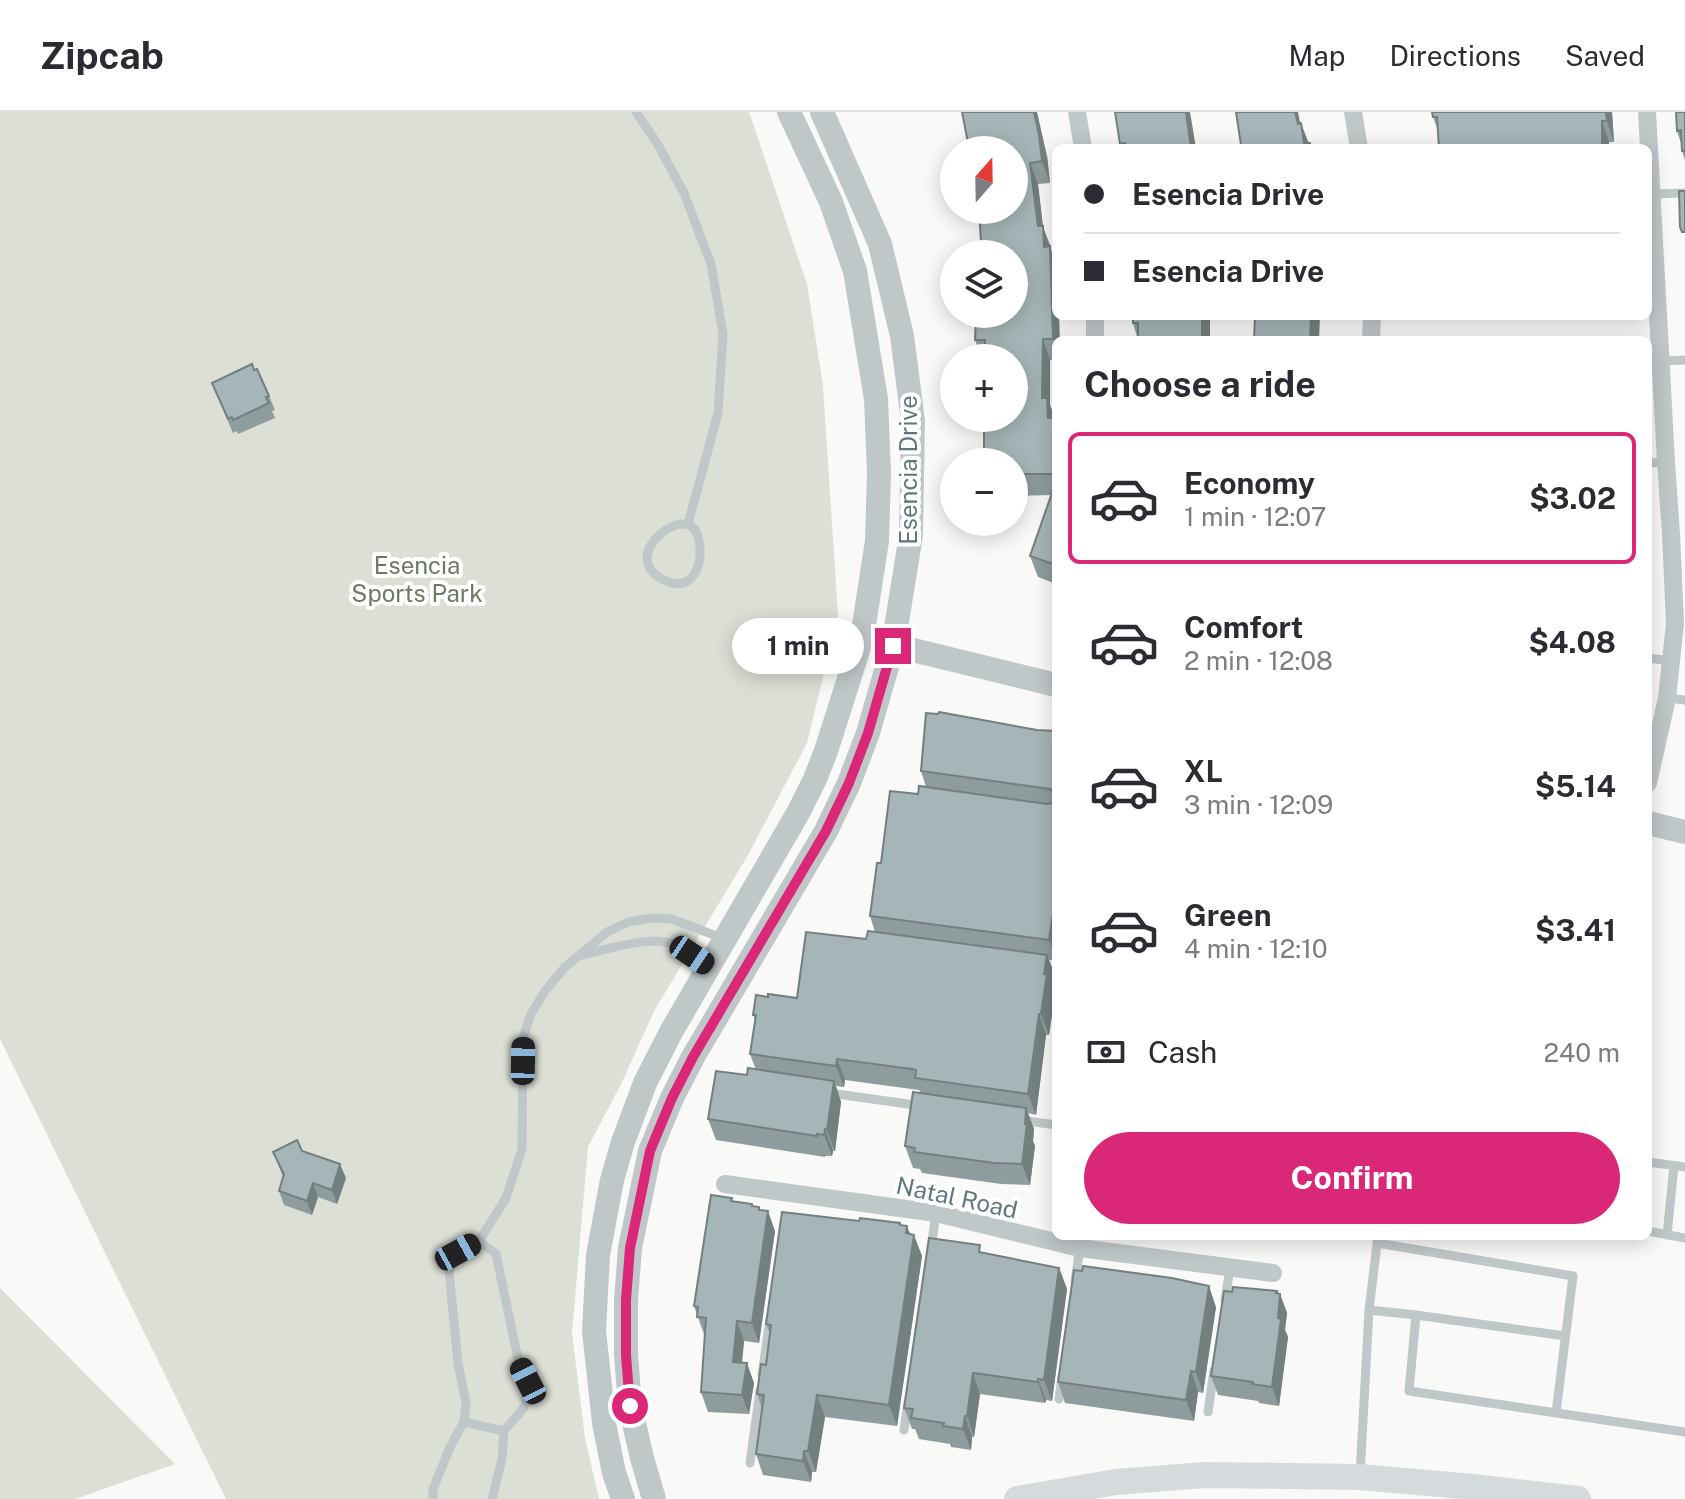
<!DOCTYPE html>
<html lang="en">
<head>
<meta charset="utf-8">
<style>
  :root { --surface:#fff; --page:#f7f7f7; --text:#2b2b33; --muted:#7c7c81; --line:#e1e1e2; --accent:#db2777 }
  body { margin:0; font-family:"Public Sans",sans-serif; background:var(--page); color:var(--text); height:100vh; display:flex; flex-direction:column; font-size:30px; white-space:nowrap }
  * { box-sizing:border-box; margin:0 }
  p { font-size:26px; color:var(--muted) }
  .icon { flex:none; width:44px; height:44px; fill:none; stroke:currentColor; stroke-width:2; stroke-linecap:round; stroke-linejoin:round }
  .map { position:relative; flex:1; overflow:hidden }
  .side { position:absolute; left:1052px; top:224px; width:600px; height:904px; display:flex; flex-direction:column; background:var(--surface); border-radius:12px; box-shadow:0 4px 20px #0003 }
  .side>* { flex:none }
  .hud { position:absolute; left:1052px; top:32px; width:600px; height:176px; border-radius:12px; box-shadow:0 4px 20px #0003; display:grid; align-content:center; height:176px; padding:0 32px; background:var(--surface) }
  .needle { width:52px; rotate:20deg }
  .tools { position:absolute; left:940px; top:24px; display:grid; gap:16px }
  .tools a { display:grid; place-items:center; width:88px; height:88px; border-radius:50%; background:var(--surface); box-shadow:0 4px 20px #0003; font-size:40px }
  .end { position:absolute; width:36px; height:36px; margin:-18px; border:10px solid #db2777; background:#fff; box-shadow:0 0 0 4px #fff }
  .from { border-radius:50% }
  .bubble { position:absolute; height:56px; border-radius:28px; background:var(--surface); box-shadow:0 4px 20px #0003; font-size:26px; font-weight:700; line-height:56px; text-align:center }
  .car { position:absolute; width:24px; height:48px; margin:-24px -12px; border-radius:10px; box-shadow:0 0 6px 2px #0007; background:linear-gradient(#222 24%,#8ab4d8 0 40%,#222 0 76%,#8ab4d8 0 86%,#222 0) }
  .hud b { display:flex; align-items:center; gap:28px; height:76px; font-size:30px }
  .hud b+b { border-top:2px solid var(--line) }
  .hud i { width:20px; height:20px; background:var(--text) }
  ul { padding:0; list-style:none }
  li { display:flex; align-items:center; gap:24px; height:132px; margin:0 16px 12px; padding:0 16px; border:4px solid transparent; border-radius:12px }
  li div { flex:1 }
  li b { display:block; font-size:30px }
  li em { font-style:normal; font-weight:700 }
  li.on { border-color:var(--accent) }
  li>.icon { width:72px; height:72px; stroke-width:1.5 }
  h2 { padding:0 32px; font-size:36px; line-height:96px }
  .pay { display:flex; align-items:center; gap:20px; height:88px; padding:0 32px; font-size:30px }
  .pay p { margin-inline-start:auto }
  .button { display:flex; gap:16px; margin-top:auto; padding:16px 32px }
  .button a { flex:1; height:92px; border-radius:48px; background:var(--accent); color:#fff; font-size:32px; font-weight:700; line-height:92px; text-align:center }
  header { display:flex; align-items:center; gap:48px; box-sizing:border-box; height:112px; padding:0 40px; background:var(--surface); border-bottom:2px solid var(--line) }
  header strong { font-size:38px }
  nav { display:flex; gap:44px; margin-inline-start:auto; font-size:28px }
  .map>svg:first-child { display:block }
  .green { fill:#dbdfd6 }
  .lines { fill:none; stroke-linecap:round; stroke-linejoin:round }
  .service { stroke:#c0c7c9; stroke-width:9 }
  .minor { stroke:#c0c7c9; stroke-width:18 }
  .tertiary { stroke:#c0c7c9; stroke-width:24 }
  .secondary { stroke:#d5dbdd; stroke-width:26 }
  .wall { fill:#8f9c9d }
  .shaded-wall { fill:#747f80 }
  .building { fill:#a6b5b7; stroke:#747f80; stroke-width:2 }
  .route { stroke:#db2777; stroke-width:10 }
  .labels { text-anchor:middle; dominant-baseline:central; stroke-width:8; stroke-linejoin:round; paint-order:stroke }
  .street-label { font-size:24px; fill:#5e787d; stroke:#fff }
  .park-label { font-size:24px; fill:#6d7a62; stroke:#fff }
</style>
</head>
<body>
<header>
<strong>Zipcab</strong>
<nav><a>Map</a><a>Directions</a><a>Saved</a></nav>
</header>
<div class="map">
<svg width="1685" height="1387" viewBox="0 0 1685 1387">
  <rect width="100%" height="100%" fill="#f9f9f7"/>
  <!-- green -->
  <g class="green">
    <polygon points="0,0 749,0 807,172 823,274 838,504 807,631 747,745 654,899 623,968 588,1035 572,1221 585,1326 599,1387 226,1387 0,927"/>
    <polygon points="0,1176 175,1352 75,1387 0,1387"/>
  </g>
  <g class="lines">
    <!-- service -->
    <g class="service">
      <polyline points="636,0 657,31 684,81 711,152 723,222 718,301 688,412"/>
      <polyline points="1652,82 1685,81"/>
      <polyline points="1662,249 1685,248"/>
      <polyline points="1648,351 1666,350"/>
      <path d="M 679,412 C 683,412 687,411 691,414 C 708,426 703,489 662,467 C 631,450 654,419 679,412 Z"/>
      <polyline points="1648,546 1672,549"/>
      <polyline points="1667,586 1685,588"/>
      <path d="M 581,843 C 607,838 650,822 676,833 C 687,837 698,848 708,854"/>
      <polyline points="830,981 922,994"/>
      <polyline points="1020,1008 1056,1013"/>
      <polyline points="1648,1050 1685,1055"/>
      <polyline points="1648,1119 1685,1126"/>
      <polyline points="1667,1123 1674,1054"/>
      <polyline points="479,1129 496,1142 519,1252 528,1269 528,1288 522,1298 504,1319 502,1347 492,1387"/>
      <polyline points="1377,1131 1573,1164 1556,1301"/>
      <polyline points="931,1137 936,1101"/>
      <polyline points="1075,1169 1080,1136"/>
      <polyline points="1225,1188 1230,1156"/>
      <polyline points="1369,1198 1378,1124"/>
      <polyline points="1416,1203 1565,1224"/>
      <polyline points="762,1263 770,1207"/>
      <polyline points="1059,1287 1062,1266"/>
      <polyline points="1208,1300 1214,1258"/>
      <polyline points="464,1310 504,1319"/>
      <polyline points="904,1318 908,1290"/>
      <polyline points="750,1351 760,1278"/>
      <polyline points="1360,1363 1369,1198 1416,1203 1409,1279 1685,1320"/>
      <polyline points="433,1387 433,1377 450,1335 464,1310 466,1291 458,1251 449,1159 458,1140 479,1129 506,1086 522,1037 523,926 531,902 545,879 564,856 607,820 628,810 652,806 672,807 722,826"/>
    </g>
    <!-- minor -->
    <g class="minor">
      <polyline points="1077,0 1083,36"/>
      <polyline points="1353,0 1359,36"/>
      <polyline points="1647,0 1666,350 1671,422 1675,511 1667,586 1648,671"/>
      <polyline points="1095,204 1095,228"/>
      <polyline points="1371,228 1372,204"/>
      <polyline points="725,1072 936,1101 1080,1136 1273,1161"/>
    </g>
    <!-- tertiary -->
    <g class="tertiary">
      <polyline points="880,530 1056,573"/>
      <polyline points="1648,711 1685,720"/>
      <polyline points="623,1387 614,1361 604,1311 594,1219 598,1143 612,1068 623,1030 645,971 671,920 798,701 815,667 826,639 862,526 877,429 879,361 876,287 855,159 831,90 789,0"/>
      <polyline points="654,1387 642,1346 630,1294 626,1243 626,1188 630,1136 650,1039 672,986 693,945 826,719 849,671 868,621 893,534 911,423 913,309 902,224 880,132 822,0"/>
    </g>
    <!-- secondary -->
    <polyline class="secondary" points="1017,1387 1116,1370 1204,1363 1360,1365 1473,1375 1578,1387"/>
  </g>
  <!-- wall -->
  <g class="wall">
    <polygon points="1432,0 1612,0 1614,30 1609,30 1609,36 1439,36 1439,21 1433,5"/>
    <polygon points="1685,0 1685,48 1682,39 1681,31 1677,19"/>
    <polygon points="969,36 1047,44 1050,71 1038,72 1043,115 1051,135 1056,228 1056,248 1050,248 1050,293 1055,307 1056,314 1056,472 1038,465 1030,444 1051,383 1014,384 1014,350 984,323 982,318 1014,246 982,246 975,228 984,205 981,130 1014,98"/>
    <polygon points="1133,204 1210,204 1210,228 1138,228 1133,211"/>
    <polygon points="212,271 269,284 275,298 272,299 275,306 238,322 237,319 233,321"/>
    <polygon points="1037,618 1056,619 1056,848 1049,848 1055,863 1053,877 1055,883 1049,923 1046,923 1036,1003 1028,1001 1034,1017 1033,1029 1035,1034 1030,1073 1001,1072 922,1061 920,1057 913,1056 905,1034 921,981 919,978 845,968 844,975 836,974 841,990 835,1039 833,1039 832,1044 825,1044 825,1045 716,1028 708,1007 747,963 756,958 750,942 755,907 753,903 768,885 797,886 875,820 870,804 881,751 918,682 926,675 921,659"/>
    <polygon points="302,1039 346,1066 337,1092 318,1085 312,1103 284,1093 279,1079 283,1065 273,1040"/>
    <polygon points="733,1089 753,1094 761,1098 775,1119 759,1231 744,1229 742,1251 754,1271 749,1302 708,1300 701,1280 705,1225 694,1194"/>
    <polygon points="901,1113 910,1122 922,1144 897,1314 825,1305 816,1360 812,1360 811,1370 763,1363 756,1342 762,1297 757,1282 766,1253 770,1222 766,1212"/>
    <polygon points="983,1141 1059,1156 1067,1177 1052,1289 1046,1288 1045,1291 980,1282 974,1325 972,1325 971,1338 951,1335 950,1332 919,1327 915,1317 912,1317 904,1296"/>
    <polygon points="1277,1179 1278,1182 1280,1182 1287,1201 1285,1218 1288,1225 1279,1294 1259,1291 1258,1289 1218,1283 1211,1264 1232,1180"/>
    <polygon points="1216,1195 1203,1281 1198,1280 1194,1309 1065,1291 1058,1270"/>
  </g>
  <!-- shaded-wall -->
  <g class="shaded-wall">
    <polygon points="1034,0 1037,0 1047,44 1050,71 1042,49"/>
    <polygon points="1186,0 1190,0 1196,36 1191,36"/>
    <polygon points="1295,0 1298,0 1302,20 1301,11 1309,32 1306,36"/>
    <polygon points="1606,0 1612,0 1614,30 1607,9"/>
    <polygon points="1602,9 1609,30 1609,36 1602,36"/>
    <polygon points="1030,51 1038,72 1043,115 1056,152 1056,204 1059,204 1060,228 1056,228 1056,234 1053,227"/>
    <rect x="1202" y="204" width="8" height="24"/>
    <polygon points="1311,204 1320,204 1319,228 1310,228"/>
    <polygon points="1043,227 1050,248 1050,293 1055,307 1056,314 1056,369 1054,362 1042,286"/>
    <polygon points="1056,782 1056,846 1049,828"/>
    <polygon points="1047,843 1055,863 1053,877 1055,883 1049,923 1041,902 1044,862"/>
    <polygon points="1039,902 1046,923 1036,1003 1028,982"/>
    <polygon points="837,947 845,968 844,975 836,954"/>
    <polygon points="834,969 841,990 835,1039 827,1018"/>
    <polygon points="1026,996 1034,1017 1033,1029 1035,1034 1030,1073 1022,1052"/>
    <polygon points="825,1017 833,1039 832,1044 824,1023"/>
    <polygon points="340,1052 346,1066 337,1092 332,1078"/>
    <polygon points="313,1071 318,1085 312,1103 307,1089"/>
    <polygon points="759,1095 766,1113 768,1099 775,1119 759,1231 752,1211"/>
    <polygon points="907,1114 913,1130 914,1123 922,1144 897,1314 889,1293"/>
    <polygon points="1059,1156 1067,1177 1052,1289 1044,1268"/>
    <polygon points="1209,1174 1216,1195 1203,1281 1196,1260"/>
    <polygon points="1277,1179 1279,1187 1280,1182 1287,1201 1285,1218 1288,1225 1279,1294 1272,1275 1278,1206"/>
    <polygon points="737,1209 744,1229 740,1269 733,1250"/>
    <polygon points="747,1251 754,1271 749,1302 742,1283"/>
    <polygon points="1191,1259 1198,1280 1194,1309 1186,1288"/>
    <polygon points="973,1261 980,1282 974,1325 967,1304"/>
    <polygon points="1038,1267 1046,1288 1045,1291 1038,1270"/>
    <polygon points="817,1283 825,1305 816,1360 808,1339"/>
    <polygon points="965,1304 972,1325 971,1338 963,1317"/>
    <polygon points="804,1339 812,1360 811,1370 803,1349"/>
  </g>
  <!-- building -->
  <g class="building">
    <polygon points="962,0 1034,0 1039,23 1042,49 1030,51 1038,114 1043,114 1044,135 1050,134 1053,227 1043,227 1042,286 1047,286 1048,306 1053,306 1054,362 1014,362 1014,350 984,350 984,318 982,318 982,306 1014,306 1014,246 985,246 985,228 975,228 976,205 984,205 984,202 1014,202 1014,142 980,142 979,130 981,130 979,98 1014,98 1014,38 962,38 969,36"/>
    <polygon points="1115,0 1186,0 1191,36 1126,36 1125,31 1120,32"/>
    <polygon points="1236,0 1295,0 1298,12 1301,11 1304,31 1310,31 1310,36 1239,36 1239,33 1241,33"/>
    <polygon points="1432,0 1606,0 1607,9 1602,9 1602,36 1439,36 1437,5 1433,5"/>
    <polygon points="1676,0 1685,0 1685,39 1682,39 1681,18 1677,19"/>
    <polygon points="1679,79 1685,79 1685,120 1682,120 1680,115"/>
    <polygon points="1133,204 1202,204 1202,228 1138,228 1138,211 1133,211"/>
    <polygon points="1255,204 1311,204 1310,228 1254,228"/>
    <polygon points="252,252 254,258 257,257 269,284 266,285 269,291 233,308 232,305 228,307 212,271"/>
    <polygon points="1053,378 1056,380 1056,453 1030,444"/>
    <polygon points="939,600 1037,618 1056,619 1056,782 1049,828 870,804 877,751 881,751 890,679 918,682 919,674 1047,692 1052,691 1056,686 1055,681 1050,677 921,659 926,601 938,602"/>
    <polygon points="868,819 1047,843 1044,862 1047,862 1041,902 1039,902 1028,982 915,966 916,958 912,957 837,947 836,954 750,942 756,903 753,903 756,883 768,885 768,882 797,886 806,820 866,827"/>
    <polygon points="748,956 834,969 827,1018 825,1017 824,1023 817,1022 817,1024 708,1007 716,959 747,963"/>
    <polygon points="913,980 1026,996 1025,1012 1027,1012 1022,1052 994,1051 914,1040 915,1036 905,1034"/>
    <polygon points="297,1028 302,1039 340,1052 332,1078 313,1071 307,1089 279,1079 284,1062 273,1040"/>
    <polygon points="711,1083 732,1086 731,1089 752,1092 752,1094 759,1095 759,1098 768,1099 752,1211 737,1209 733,1250 747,1251 742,1283 701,1280 706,1206 697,1205 698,1195 694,1194"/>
    <polygon points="782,1100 859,1109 860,1106 900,1111 900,1113 907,1114 906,1121 914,1123 889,1293 817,1283 808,1339 804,1339 803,1349 756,1342 764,1283 757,1282 761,1252 766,1253 771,1213 766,1212"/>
    <polygon points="929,1126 980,1133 979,1140 1059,1156 1044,1268 1038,1267 1038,1270 973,1261 967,1304 965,1304 963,1317 943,1314 944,1311 911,1306 913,1297 904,1296"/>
    <polygon points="1083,1154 1172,1166 1209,1174 1196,1260 1191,1259 1186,1288 1058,1270 1074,1158 1082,1159"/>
    <polygon points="1233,1175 1277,1179 1276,1181 1280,1182 1278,1206 1281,1207 1272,1275 1252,1272 1253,1270 1211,1264 1224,1179 1232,1180"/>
  </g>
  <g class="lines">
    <!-- route -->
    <polyline class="route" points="630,1294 626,1243 626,1188 630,1136 650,1039 672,986 693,945 826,719 849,671 868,621 893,534"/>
  </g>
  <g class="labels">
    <!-- street labels -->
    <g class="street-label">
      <text transform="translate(908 358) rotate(-90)">Esencia Drive</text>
      <text transform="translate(957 1085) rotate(12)">Natal Road</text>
    </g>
    <!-- park labels -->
    <g class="park-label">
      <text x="417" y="453">Esencia<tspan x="417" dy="28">Sports Park</tspan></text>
    </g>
  </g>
</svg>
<div class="tools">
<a><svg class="needle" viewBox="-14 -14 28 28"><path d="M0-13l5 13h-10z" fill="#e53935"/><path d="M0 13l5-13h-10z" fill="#7c7c81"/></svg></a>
<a><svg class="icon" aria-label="layers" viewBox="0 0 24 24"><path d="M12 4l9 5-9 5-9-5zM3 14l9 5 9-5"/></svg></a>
<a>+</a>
<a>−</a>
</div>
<i class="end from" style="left:630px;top:1294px"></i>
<i class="end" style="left:893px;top:534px"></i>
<div class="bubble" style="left:732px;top:506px;width:132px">1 min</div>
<i class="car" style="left:692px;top:843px;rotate:124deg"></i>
<i class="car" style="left:523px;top:949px;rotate:1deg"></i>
<i class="car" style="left:458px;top:1140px;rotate:61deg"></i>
<i class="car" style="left:528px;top:1269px;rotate:333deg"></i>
<div class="hud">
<b><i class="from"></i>Esencia Drive</b>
<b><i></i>Esencia Drive</b>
</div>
<section class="side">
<h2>Choose a ride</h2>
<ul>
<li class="on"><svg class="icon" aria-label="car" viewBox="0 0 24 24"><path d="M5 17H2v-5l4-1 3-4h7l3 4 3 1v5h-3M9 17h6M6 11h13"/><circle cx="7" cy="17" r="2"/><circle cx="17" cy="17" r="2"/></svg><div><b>Economy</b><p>1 min · 12:07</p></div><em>$3.02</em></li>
<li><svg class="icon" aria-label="car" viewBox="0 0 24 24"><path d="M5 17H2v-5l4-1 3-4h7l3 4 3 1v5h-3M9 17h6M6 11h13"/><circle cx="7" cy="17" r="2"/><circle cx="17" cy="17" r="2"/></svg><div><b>Comfort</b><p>2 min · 12:08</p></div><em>$4.08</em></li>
<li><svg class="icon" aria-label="car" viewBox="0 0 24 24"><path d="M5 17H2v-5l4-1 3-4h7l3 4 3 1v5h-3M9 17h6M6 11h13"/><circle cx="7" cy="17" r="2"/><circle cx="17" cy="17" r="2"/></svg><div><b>XL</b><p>3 min · 12:09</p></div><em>$5.14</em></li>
<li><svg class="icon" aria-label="car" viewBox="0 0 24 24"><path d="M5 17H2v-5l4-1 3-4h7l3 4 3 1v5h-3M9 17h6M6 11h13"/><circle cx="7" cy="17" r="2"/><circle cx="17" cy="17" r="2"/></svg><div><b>Green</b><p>4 min · 12:10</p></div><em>$3.41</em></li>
</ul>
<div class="pay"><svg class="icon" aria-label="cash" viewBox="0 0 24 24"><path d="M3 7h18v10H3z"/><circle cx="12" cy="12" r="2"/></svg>Cash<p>240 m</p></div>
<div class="button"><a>Confirm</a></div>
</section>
</div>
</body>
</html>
